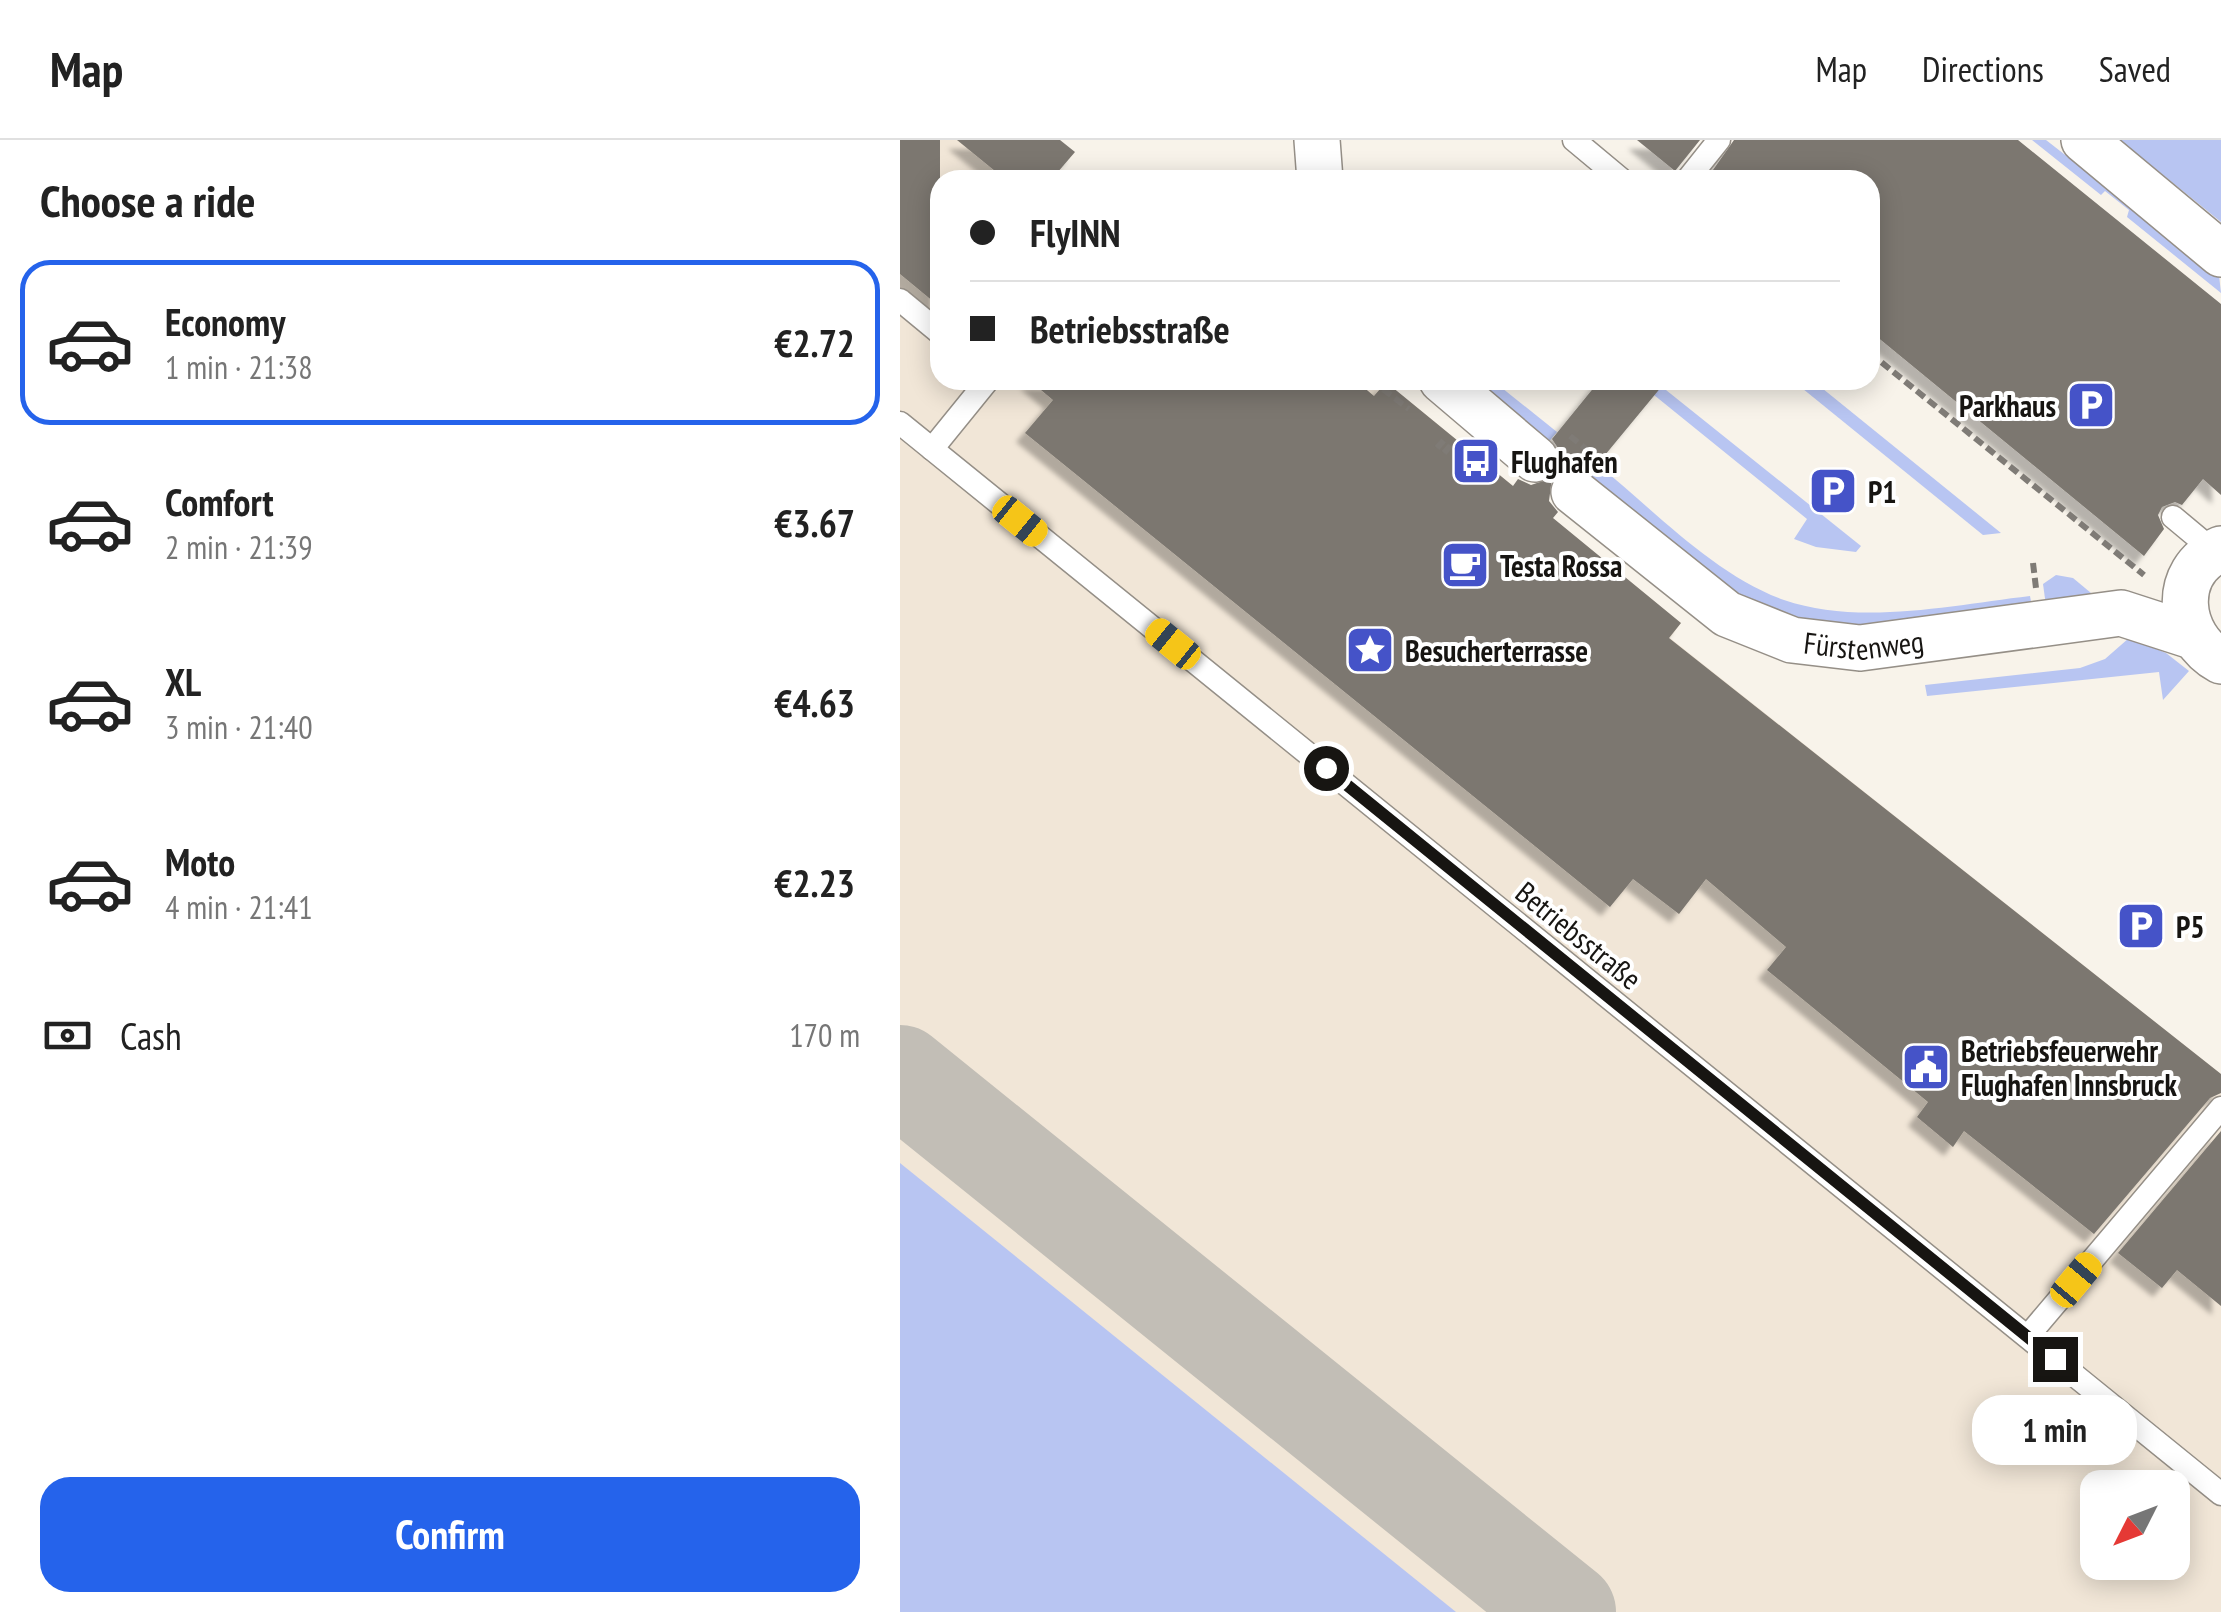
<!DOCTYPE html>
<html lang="en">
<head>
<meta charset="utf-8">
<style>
  :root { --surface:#fff; --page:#f6f6f6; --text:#222; --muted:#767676; --line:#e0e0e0; --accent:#2563eb }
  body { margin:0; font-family:"PT Sans Narrow",sans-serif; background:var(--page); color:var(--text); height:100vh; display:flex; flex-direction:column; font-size:38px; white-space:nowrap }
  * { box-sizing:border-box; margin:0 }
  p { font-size:32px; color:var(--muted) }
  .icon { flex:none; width:55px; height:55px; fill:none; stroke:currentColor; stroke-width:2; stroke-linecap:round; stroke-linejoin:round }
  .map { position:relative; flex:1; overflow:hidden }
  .side { display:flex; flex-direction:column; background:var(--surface); width:900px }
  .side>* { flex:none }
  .banner { position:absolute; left:30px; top:30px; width:950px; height:220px; border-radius:30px; box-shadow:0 5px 25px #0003; display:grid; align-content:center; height:220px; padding:0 40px; background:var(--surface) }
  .needle { width:65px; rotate:228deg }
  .fabs { position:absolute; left:1180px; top:1330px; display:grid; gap:20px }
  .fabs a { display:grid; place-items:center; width:110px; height:110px; border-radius:20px; background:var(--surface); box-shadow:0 5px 25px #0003; font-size:50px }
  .end { position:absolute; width:45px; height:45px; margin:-22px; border:12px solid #171512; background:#fff; box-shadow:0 0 0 5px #fff }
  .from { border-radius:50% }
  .bubble { position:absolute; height:70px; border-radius:30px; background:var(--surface); box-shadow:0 5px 25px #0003; font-size:32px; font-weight:800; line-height:70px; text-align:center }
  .car { position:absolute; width:30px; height:60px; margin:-30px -15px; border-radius:12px; box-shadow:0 0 8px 2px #0007; background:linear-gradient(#f5c518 24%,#345 0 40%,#f5c518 0 76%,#345 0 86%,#f5c518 0) }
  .banner b { display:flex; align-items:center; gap:35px; height:95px; font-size:38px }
  .banner b+b { border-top:2px solid var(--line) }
  .banner i { width:25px; height:25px; background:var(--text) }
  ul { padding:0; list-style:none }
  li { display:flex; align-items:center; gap:30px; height:165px; margin:0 20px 15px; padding:0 20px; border:5px solid transparent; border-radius:30px }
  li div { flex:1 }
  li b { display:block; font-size:38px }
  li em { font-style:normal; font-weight:800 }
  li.on { border-color:var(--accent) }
  li>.icon { width:90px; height:90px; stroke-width:1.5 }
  h2 { padding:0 40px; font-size:45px; line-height:120px }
  .pay { display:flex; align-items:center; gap:25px; height:110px; padding:0 40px; font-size:38px }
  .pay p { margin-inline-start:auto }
  .action { display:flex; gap:20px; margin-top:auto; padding:20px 40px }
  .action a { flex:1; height:115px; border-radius:30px; background:var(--accent); color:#fff; font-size:40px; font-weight:800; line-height:115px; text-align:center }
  header { display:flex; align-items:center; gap:60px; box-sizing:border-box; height:140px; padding:0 50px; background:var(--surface); border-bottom:2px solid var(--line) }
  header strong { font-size:48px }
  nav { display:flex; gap:55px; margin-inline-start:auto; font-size:35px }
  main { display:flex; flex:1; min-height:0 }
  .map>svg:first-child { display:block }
  .built { fill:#f1e6d7; fill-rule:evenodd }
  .green { fill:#b8c5f2 }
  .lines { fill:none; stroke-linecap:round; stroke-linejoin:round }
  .taxiway { stroke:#c2beb6; stroke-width:100 }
  .building { fill:#7c7770; filter:url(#shadow) }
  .lane-casing { stroke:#958f87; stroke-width:25 }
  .street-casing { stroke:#958f87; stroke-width:48 }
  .path { stroke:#7f7b76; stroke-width:6; stroke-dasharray:10 5; stroke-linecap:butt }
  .lane { stroke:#fff; stroke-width:22 }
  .street { stroke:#fff; stroke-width:45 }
  .route { stroke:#171512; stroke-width:12 }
  .labels { text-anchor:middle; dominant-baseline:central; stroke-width:8; stroke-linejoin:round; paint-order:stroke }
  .poi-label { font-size:30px; font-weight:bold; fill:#171512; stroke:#fff; text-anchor:start }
  .street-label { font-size:30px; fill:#171512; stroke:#fff }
</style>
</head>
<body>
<header>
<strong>Map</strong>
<nav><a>Map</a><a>Directions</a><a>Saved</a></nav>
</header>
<main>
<section class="side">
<h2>Choose a ride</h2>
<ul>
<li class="on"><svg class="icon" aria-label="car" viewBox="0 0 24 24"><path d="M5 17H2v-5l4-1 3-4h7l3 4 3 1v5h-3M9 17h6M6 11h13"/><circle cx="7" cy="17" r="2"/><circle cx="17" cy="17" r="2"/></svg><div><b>Economy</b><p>1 min · 21:38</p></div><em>€2.72</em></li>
<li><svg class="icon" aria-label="car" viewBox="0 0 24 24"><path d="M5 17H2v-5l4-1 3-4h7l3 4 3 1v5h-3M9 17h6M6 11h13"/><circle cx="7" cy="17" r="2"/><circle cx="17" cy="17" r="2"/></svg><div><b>Comfort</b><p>2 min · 21:39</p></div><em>€3.67</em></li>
<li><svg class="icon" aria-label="car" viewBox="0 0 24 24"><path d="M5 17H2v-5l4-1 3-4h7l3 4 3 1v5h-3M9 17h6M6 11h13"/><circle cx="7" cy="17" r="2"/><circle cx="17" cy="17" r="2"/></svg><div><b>XL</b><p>3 min · 21:40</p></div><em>€4.63</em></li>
<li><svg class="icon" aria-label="car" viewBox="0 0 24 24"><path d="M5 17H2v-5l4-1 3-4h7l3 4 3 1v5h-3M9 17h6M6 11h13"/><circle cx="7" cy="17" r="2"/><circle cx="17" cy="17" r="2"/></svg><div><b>Moto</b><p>4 min · 21:41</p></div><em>€2.23</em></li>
</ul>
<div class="pay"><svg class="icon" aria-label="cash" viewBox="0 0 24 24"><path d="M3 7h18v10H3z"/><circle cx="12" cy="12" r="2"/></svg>Cash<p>170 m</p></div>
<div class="action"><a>Confirm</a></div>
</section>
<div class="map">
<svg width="1321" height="1472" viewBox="0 0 1321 1472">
  <defs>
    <filter id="shadow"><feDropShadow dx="-9" dy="9" stdDeviation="2.5" flood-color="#0004"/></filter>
  </defs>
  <rect width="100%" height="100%" fill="#f8f3ea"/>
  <!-- built -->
  <path class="built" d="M 0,0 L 160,0 L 151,40 L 40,40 L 40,240 L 491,240 L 492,247 L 781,483 L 770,498 L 1321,934 L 1321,1472 L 0,1472 ZM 1198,1348 L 1272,1348 L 1272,1422 L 1198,1422 Z"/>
  <!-- green -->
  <g class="green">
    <polygon points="1132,0 1146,0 1319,135 1321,153 1227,77 1229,70 1205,51 1201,55"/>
    <polygon points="1220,0 1321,0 1321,82"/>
    <polygon points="567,240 592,240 657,292 646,305"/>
    <polygon points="892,240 912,240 1101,393 1083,395"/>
    <polygon points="761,246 961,406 956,412 916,407 894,399 907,379 754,255"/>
    <path d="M 697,324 C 754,370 814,435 884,460 C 959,486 1053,465 1130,456 L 1133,472 C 1061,479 956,502 888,478 C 812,451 749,387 686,338 Z"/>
    <polygon points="1156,435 1173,438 1197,458 1147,473 1143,444"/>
    <polygon points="1229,498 1266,513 1289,531 1263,560 1259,532 1027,556 1025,545 1180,528 1205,519"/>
    <polygon points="0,1023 556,1472 0,1472"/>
  </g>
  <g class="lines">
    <!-- taxiway -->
    <polyline class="taxiway" points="0,935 666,1472"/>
  </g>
  <!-- building -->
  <g class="building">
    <polygon points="0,0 40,0 40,167 0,134"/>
    <polygon points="57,0 160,0 175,12 151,40 106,40"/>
    <polygon points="737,0 800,0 775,31"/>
    <polygon points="834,0 1118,0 1321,164 1321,355 1303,339 1282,365 1275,362 1262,367 1258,375 1264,389 1244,416 970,191 970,40 806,40"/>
    <polygon points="129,240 455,240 474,256 486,242 613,346 618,339 631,345 652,338 649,361 658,372 653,378 781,483 769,498 1321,934 1321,953 1310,958 1194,1094 1064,991 1053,1007 1017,977 1028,962 867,830 886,807 806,739 779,774 733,739 710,767 125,293 153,260"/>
    <polygon points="700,240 767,240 691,332 677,326 656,333 660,311 652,299"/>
    <polygon points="1321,991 1321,1166 1277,1130 1262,1148 1218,1113"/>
  </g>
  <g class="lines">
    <!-- lane casing -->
    <g class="lane-casing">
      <g id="lane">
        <polyline points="674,0 722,40"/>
        <polyline points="787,40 819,0"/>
        <polyline points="0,160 40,193"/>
        <polyline points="0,283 1321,1354"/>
        <polyline points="32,309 88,240"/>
        <polyline points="1273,377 1315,412"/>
        <polyline points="1128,1196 1321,968"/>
      </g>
    </g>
    <!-- street casing -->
    <g class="street-casing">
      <g id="street">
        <polyline points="417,0 420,40"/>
        <polyline points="1184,0 1321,114"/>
        <polyline points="542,240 635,319"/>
        <path id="s1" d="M 674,352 L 827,474 L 892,500 L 960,508 L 1221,473 L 1292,496"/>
        <path d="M 1321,409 C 1270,431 1277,497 1321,521"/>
      </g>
    </g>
    <!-- path -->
    <g class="path">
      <polyline points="970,213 1244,435"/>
      <polyline points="471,240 509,269"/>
      <polyline points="670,296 691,313"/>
      <polyline points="537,308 545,299"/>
      <polyline points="544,313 551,305"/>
      <polyline points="1133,423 1136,448"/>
    </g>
    <!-- lane -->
    <use href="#lane" class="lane"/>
    <!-- street -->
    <use href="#street" class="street"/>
  </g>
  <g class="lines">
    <!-- route -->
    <polyline class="route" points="426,628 1155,1219"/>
  </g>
  <!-- icons -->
  <defs>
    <g id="parking-square" transform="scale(2.5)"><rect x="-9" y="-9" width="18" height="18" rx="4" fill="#4553c8" stroke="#fff"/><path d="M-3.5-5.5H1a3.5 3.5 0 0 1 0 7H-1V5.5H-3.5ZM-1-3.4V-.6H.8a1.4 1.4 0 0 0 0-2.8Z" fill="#fff"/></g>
    <g id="bus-square" transform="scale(2.5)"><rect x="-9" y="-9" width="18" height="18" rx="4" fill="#4553c8" stroke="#fff"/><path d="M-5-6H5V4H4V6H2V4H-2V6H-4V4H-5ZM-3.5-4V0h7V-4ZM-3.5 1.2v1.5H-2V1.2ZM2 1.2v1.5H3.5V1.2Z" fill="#fff"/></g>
    <g id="cafe-square" transform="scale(2.5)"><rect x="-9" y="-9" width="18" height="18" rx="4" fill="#4553c8" stroke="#fff"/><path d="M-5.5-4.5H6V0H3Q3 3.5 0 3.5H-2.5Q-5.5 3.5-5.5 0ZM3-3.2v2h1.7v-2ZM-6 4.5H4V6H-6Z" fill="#fff"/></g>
    <g id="sight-square" transform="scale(2.5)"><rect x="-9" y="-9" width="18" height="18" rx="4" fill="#4553c8" stroke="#fff"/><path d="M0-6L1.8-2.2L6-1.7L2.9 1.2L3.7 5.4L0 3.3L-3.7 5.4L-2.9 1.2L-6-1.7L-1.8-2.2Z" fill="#fff"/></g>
    <g id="civic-square" transform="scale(2.5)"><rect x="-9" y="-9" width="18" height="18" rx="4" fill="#4553c8" stroke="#fff"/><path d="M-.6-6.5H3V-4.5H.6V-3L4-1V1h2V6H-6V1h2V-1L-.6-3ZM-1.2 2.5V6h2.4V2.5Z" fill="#fff"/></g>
  </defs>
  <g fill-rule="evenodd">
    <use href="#parking-square" x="1191" y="265"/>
    <use href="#bus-square" x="576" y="321"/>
    <use href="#parking-square" x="933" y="351"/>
    <use href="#cafe-square" x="565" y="425"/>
    <use href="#sight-square" x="470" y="510"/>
    <use href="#parking-square" x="1241" y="786"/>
    <use href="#civic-square" x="1026" y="927"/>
  </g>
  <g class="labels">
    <!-- poi labels -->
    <g class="poi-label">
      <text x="1156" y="265" text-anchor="end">Parkhaus</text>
      <text x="611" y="321">Flughafen</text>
      <text x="968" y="351">P1</text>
      <text x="600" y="425">Testa Rossa</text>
      <text x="505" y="510">Besucherterrasse</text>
      <text x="1276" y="786">P5</text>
      <text x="1061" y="910">Betriebsfeuerwehr<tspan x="1061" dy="34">Flughafen Innsbruck</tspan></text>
    </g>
    <!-- street labels -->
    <g class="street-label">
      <text stroke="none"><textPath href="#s1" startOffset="338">Fürstenweg</textPath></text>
      <text transform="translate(679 795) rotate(39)">Betriebsstraße</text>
    </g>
  </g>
</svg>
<div class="fabs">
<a><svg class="needle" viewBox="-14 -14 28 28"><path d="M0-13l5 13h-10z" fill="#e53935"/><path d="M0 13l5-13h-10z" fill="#767676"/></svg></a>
</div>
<i class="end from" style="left:426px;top:628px"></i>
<i class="end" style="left:1155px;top:1219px"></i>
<div class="bubble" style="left:1072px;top:1255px;width:165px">1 min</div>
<i class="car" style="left:120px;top:381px;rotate:129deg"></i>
<i class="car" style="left:273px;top:504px;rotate:309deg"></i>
<i class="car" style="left:1176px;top:1140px;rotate:40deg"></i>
<div class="banner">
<b><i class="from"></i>FlyINN</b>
<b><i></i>Betriebsstraße</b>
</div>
</div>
</main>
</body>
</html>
